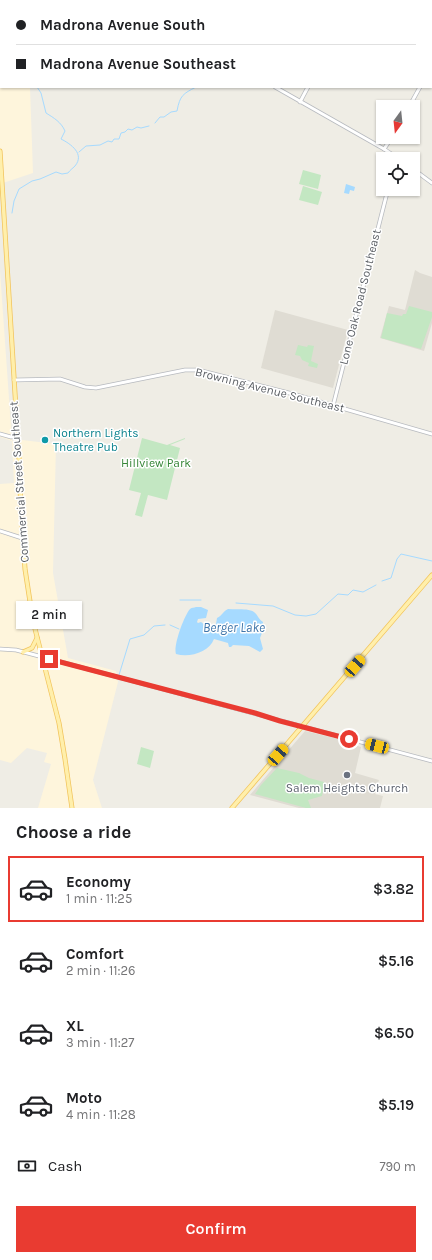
<!DOCTYPE html>
<html lang="en">
<head>
<meta charset="utf-8">
<style>
  :root { --surface:#fff; --page:#f2f2f2; --text:#202124; --muted:#757577; --line:#e0e0e0; --accent:#e93b31 }
  body { margin:0; font-family:Karla,sans-serif; background:var(--page); color:var(--text); height:100vh; display:flex; flex-direction:column; font-size:15px; white-space:nowrap }
  * { box-sizing:border-box; margin:0 }
  p { font-size:13px; color:var(--muted) }
  .icon { flex:none; width:22px; height:22px; fill:none; stroke:currentColor; stroke-width:2; stroke-linecap:round; stroke-linejoin:round }
  .map { position:relative; height:808px; overflow:hidden }
  .panel { display:flex; flex-direction:column; background:var(--surface); flex:1 }
  .panel>* { flex:none }
  .hud { position:absolute; left:0px; top:0px; width:432px; height:88px; box-shadow:0 1px 3px #0004; display:grid; align-content:center; height:88px; padding:0 16px; background:var(--surface) }
  .needle { width:26px; rotate:195deg }
  .controls { position:absolute; left:376px; top:100px; display:grid; gap:8px }
  .controls a { display:grid; place-items:center; width:44px; height:44px; border-radius:0px; background:var(--surface); box-shadow:0 1px 3px #0004; font-size:20px }
  .end { position:absolute; width:18px; height:18px; margin:-9px; border:5px solid #e93b31; background:#fff; box-shadow:0 0 0 2px #fff }
  .from { border-radius:50% }
  .bubble { position:absolute; height:28px; border-radius:0px; background:var(--surface); box-shadow:0 1px 3px #0004; font-size:13px; font-weight:600; line-height:28px; text-align:center }
  .car { position:absolute; width:12px; height:24px; margin:-12px -6px; border-radius:5px; box-shadow:0 0 3px 1px #0007; background:linear-gradient(#f5c518 24%,#345 0 40%,#f5c518 0 76%,#345 0 86%,#f5c518 0) }
  .hud b { display:flex; align-items:center; gap:14px; height:38px; font-size:15px }
  .hud b+b { border-top:1px solid var(--line) }
  .hud i { width:10px; height:10px; background:var(--text) }
  ul { padding:0; list-style:none }
  li { display:flex; align-items:center; gap:12px; height:66px; margin:0 8px 6px; padding:0 8px; border:2px solid transparent; border-radius:0px }
  li div { flex:1 }
  li b { display:block; font-size:15px }
  li em { font-style:normal; font-weight:600 }
  li.selected { border-color:var(--accent) }
  li>.icon { width:36px; height:36px; stroke-width:1.5 }
  h2 { padding:0 16px; font-size:18px; line-height:48px }
  .pay { display:flex; align-items:center; gap:10px; height:44px; padding:0 16px; font-size:15px }
  .pay p { margin-inline-start:auto }
  .cta { display:flex; gap:8px; margin-top:auto; padding:8px 16px }
  .cta a { flex:1; height:46px; border-radius:0px; background:var(--accent); color:#fff; font-size:16px; font-weight:600; line-height:46px; text-align:center }
  .map>svg:first-child { display:block }
  .commercial { fill:#fef5dc }
  .education { fill:#dfdcd3 }
  .green { fill:#c3e7c2 }
  .water { fill:#a6daff }
  .lines { fill:none; stroke-linecap:round; stroke-linejoin:round }
  .stream { stroke:#a6daff; stroke-width:1 }
  .secondary-casing { stroke:#b7babf; stroke-width:4.5 }
  .primary-casing { stroke:#f2c45c; stroke-width:5 }
  .secondary { stroke:#fff; stroke-width:3 }
  .primary { stroke:#ffefab; stroke-width:3.5 }
  .route { stroke:#e93b31; stroke-width:5 }
  .culture-dot { fill:#0f9aa8; stroke:#fff; stroke-width:1.5 }
  .worship-dot { fill:#6b7280; stroke:#fff; stroke-width:1.5 }
  .labels { text-anchor:middle; dominant-baseline:central; stroke-width:3; stroke-linejoin:round; paint-order:stroke }
  .street-label { font-size:12px; fill:#5d6166; stroke:#fff }
  .culture-label { font-size:12px; fill:#0d838f; stroke:#fff; text-anchor:start }
  .park-label { font-size:12px; fill:#358537; stroke:#fff }
  .worship-label { font-size:12px; fill:#5b616d; stroke:#fff }
  .water-label { font-size:13px; font-style:italic; fill:#3f75a9; stroke:#fff }
</style>
</head>
<body>
<div class="map">
<svg width="432" height="808" viewBox="0 0 432 808">
  <rect width="100%" height="100%" fill="#efede5"/>
  <!-- commercial -->
  <g class="commercial">
    <polygon points="0,0 20,0 23,1 1,1 1,87 30,87 33,173 0,184"/>
    <polygon points="0,271 12,441 22,440 56,444 53,573 68,658 116,671 118,682 93,780 102,808 38,808 51,764 44,762 47,753 27,748 11,763 0,760 0,484 14,483 12,441 0,437"/>
  </g>
  <!-- education -->
  <g class="education">
    <polygon points="230,0 355,0 354,1 229,1"/>
    <polygon points="415,270 420,273 432,277 432,323 424,351 380,338 389,306 405,310"/>
    <polygon points="275,310 348,330 333,388 261,368"/>
    <polygon points="305,731 347,741 347,743 361,747 355,773 379,780 375,794 383,796 380,808 299,808 250,795"/>
  </g>
  <!-- green -->
  <g class="green">
    <polygon points="84,0 230,0 229,1 84,1"/>
    <polygon points="303,170 321,175 318,189 299,184"/>
    <polygon points="303,186 322,192 318,205 299,200"/>
    <polygon points="409,306 432,312 432,317 421,349 381,338 387,313 402,316 403,314 406,314"/>
    <polygon points="298,345 307,347 308,345 314,346 311,361 318,364 317,368 308,366 309,363 302,360 300,356 295,355"/>
    <polygon points="142,438 167,445 185,438 185,439 170,445 180,448 167,500 148,495 142,517 135,515 141,493 129,490"/>
    <polygon points="141,747 154,751 150,768 137,764"/>
    <polygon points="277,768 299,773 309,778 324,782 324,785 322,796 308,800 311,808 306,808 255,794 261,785"/>
  </g>
  <!-- water -->
  <g class="water">
    <polygon points="346,184 355,187 354,191 350,190 349,194 344,193"/>
    <path d="M 196,607 L 201,607 L 208,610 L 206,618 L 198,619 L 197,622 L 198,623 L 201,622 C 205,626 212,626 216,624 L 217,618 C 222,616 223,611 228,609 C 236,610 248,608 254,612 C 258,615 259,620 263,622 L 263,625 L 260,630 L 260,632 L 262,633 L 260,638 L 263,649 L 260,652 L 249,646 L 233,645 L 231,647 L 229,647 L 228,643 L 214,639 C 209,652 190,658 176,654 C 173,646 184,616 190,609 C 192,607 194,608 196,607 Z"/>
  </g>
  <g class="lines">
    <!-- stream -->
    <g class="stream">
      <polyline points="176,1 176,0"/>
      <path d="M 155,123 L 160,117 L 164,117 L 171,112 L 177,111 C 180,95 183,94 196,87"/>
      <polyline points="79,152 86,146 100,145 108,141 112,142 114,139 119,139 121,133 125,132 128,129 132,130 137,127 141,128 149,126"/>
      <path d="M 12,213 L 14,201 L 19,189 L 32,181 L 40,179 L 56,172 L 62,174 L 68,173 C 70,170 72,169 75,166 C 85,154 71,144 61,139 L 65,131 C 61,122 54,118 46,113 L 41,93 L 37,87"/>
      <polyline points="382,581 391,578 397,559 401,554 432,561"/>
      <polyline points="180,600 201,600"/>
      <polyline points="236,603 273,606 295,615 306,616 316,614 338,594 348,595 353,590 363,592 376,585"/>
      <polyline points="170,625 179,629"/>
      <polyline points="119,675 130,639 144,635 154,626 165,625"/>
    </g>
    <!-- secondary casing -->
    <g class="secondary-casing">
      <g id="secondary">
        <polyline points="384,0 385,1"/>
        <polyline points="20,1 20,0"/>
        <polyline points="358,1 358,0"/>
        <polyline points="431,28 432,29"/>
        <polyline points="431,68 432,66"/>
        <polyline points="275,87 384,149 399,159"/>
        <polyline points="300,102 308,87"/>
        <polyline points="409,107 420,87"/>
        <polyline points="384,149 392,137"/>
        <polyline points="413,169 432,183"/>
        <polyline points="14,380 60,379 85,387 96,388 185,370 198,370 293,394 432,434"/>
        <polyline points="333,406 388,189"/>
        <polyline points="0,434 11,437 17,436"/>
        <polyline points="0,531 22,538"/>
        <polyline points="0,649 16,650 35,655 432,761"/>
      </g>
    </g>
    <!-- primary casing -->
    <g class="primary-casing">
      <g id="primary">
        <polyline points="0,82 1,78"/>
        <polyline points="0,151 19,458 21,512 25,569 33,621 59,723 65,759 72,808"/>
        <polyline points="23,652 32,648 37,638"/>
        <polyline points="232,808 432,575"/>
      </g>
    </g>
    <!-- secondary -->
    <use href="#secondary" class="secondary"/>
    <!-- primary -->
    <use href="#primary" class="primary"/>
  </g>
  <g class="lines">
    <!-- route -->
    <polyline class="route" points="49,659 255,713 280,721 349,739"/>
  </g>
  <!-- markers -->
  <circle class="culture-dot" cx="45" cy="440" r="4"/>
  <circle class="worship-dot" cx="347" cy="775" r="4"/>
  <g class="labels">
    <!-- street labels -->
    <g class="street-label">
      <text transform="translate(360 297) rotate(-76)">Lone Oak Road Southeast</text>
      <text transform="translate(270 390) rotate(14)">Browning Avenue Southeast</text>
      <text transform="translate(19 482) rotate(-94)">Commercial Street Southeast</text>
    </g>
    <!-- culture labels -->
    <g class="culture-label">
      <text x="53" y="433">Northern Lights<tspan x="53" dy="14">Theatre Pub</tspan></text>
    </g>
    <!-- park labels -->
    <g class="park-label">
      <text x="156" y="463">Hillview Park</text>
    </g>
    <!-- worship labels -->
    <g class="worship-label">
      <text x="347" y="788">Salem Heights Church</text>
    </g>
    <!-- water labels -->
    <g class="water-label">
      <text x="234" y="627">Berger Lake</text>
    </g>
  </g>
</svg>
<div class="controls">
<a><svg class="needle" viewBox="-14 -14 28 28"><path d="M0-13l5 13h-10z" fill="#e53935"/><path d="M0 13l5-13h-10z" fill="#757577"/></svg></a>
<a><svg class="icon" aria-label="locate" viewBox="0 0 24 24"><circle cx="12" cy="12" r="6"/><path d="M12 2v4M12 18v4M2 12h4M18 12h4"/></svg></a>
</div>
<i class="end from" style="left:349px;top:739px"></i>
<i class="end" style="left:49px;top:659px"></i>
<div class="bubble" style="left:16px;top:601px;width:66px">2 min</div>
<i class="car" style="left:355px;top:666px;rotate:41deg"></i>
<i class="car" style="left:377px;top:746px;rotate:285deg"></i>
<i class="car" style="left:278px;top:755px;rotate:41deg"></i>
<div class="hud">
<b><i class="from"></i>Madrona Avenue South</b>
<b><i></i>Madrona Avenue Southeast</b>
</div>
</div>
<section class="panel">
<h2>Choose a ride</h2>
<ul>
<li class="selected"><svg class="icon" aria-label="car" viewBox="0 0 24 24"><path d="M5 17H2v-5l4-1 3-4h7l3 4 3 1v5h-3M9 17h6M6 11h13"/><circle cx="7" cy="17" r="2"/><circle cx="17" cy="17" r="2"/></svg><div><b>Economy</b><p>1 min · 11:25</p></div><em>$3.82</em></li>
<li><svg class="icon" aria-label="car" viewBox="0 0 24 24"><path d="M5 17H2v-5l4-1 3-4h7l3 4 3 1v5h-3M9 17h6M6 11h13"/><circle cx="7" cy="17" r="2"/><circle cx="17" cy="17" r="2"/></svg><div><b>Comfort</b><p>2 min · 11:26</p></div><em>$5.16</em></li>
<li><svg class="icon" aria-label="car" viewBox="0 0 24 24"><path d="M5 17H2v-5l4-1 3-4h7l3 4 3 1v5h-3M9 17h6M6 11h13"/><circle cx="7" cy="17" r="2"/><circle cx="17" cy="17" r="2"/></svg><div><b>XL</b><p>3 min · 11:27</p></div><em>$6.50</em></li>
<li><svg class="icon" aria-label="car" viewBox="0 0 24 24"><path d="M5 17H2v-5l4-1 3-4h7l3 4 3 1v5h-3M9 17h6M6 11h13"/><circle cx="7" cy="17" r="2"/><circle cx="17" cy="17" r="2"/></svg><div><b>Moto</b><p>4 min · 11:28</p></div><em>$5.19</em></li>
</ul>
<div class="pay"><svg class="icon" aria-label="cash" viewBox="0 0 24 24"><path d="M3 7h18v10H3z"/><circle cx="12" cy="12" r="2"/></svg>Cash<p>790 m</p></div>
<div class="cta"><a>Confirm</a></div>
</section>
</body>
</html>
